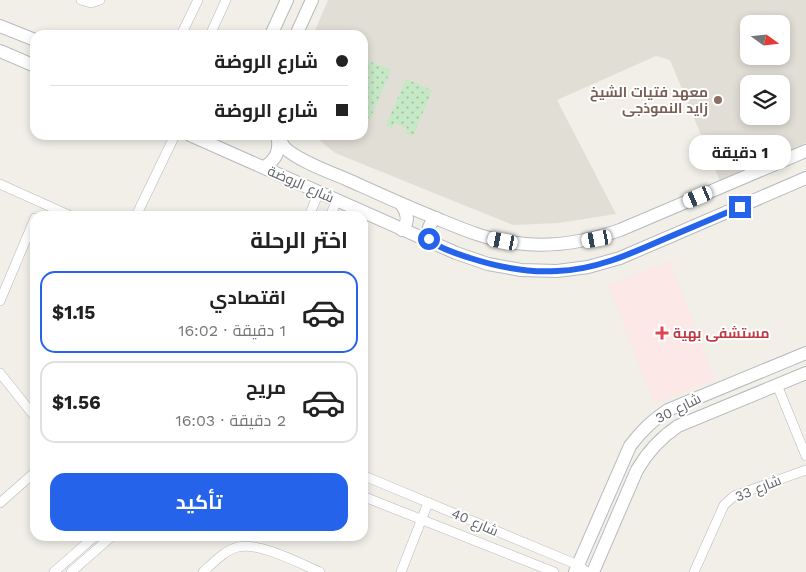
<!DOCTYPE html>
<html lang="ar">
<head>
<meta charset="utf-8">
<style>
  :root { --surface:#fff; --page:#f2f2f2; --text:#222; --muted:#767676; --line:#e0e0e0; --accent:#2563eb }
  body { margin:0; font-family:"Work Sans",Cairo,sans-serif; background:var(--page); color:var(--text); direction:rtl; height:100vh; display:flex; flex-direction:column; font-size:19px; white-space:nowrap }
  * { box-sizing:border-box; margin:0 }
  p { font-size:16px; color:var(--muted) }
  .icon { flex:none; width:28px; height:28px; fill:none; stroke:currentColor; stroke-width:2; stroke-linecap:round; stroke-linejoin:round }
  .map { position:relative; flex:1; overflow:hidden; direction:ltr }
  .drawer { position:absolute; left:30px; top:211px; width:338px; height:330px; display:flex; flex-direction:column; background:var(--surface); border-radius:15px; box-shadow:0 2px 8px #0003; direction:rtl }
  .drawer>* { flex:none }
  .top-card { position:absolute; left:30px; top:30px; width:338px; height:110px; border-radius:15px; box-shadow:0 2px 8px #0003; direction:rtl; display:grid; align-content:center; height:110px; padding:0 20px; background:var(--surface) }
  .needle { width:32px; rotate:105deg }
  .fabs { position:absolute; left:740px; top:15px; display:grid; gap:10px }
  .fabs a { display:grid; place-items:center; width:50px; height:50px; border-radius:10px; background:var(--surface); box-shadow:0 2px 8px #0003; font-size:25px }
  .end { position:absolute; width:22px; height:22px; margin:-11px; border:6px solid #2563eb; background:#fff; box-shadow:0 0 0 2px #fff }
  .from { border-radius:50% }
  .bubble { position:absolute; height:35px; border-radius:15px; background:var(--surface); box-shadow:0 2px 8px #0003; font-size:16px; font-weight:700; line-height:35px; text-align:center; direction:rtl }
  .car { position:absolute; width:15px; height:30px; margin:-15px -8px; border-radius:6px; box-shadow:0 0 4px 1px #0007; background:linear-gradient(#fff 24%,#345 0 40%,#fff 0 76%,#345 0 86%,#fff 0) }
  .top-card b { display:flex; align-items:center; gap:18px; height:48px; font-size:19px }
  .top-card b+b { border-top:1px solid var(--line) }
  .top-card i { width:12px; height:12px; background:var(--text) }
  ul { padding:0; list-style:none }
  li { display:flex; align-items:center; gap:15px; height:82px; margin:0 10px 8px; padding:0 10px; border:2px solid var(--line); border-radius:15px }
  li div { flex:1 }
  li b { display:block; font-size:19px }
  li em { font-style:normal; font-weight:700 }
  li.selected { border-color:var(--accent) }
  li>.icon { width:45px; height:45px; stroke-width:1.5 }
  h2 { padding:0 20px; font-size:22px; line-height:60px }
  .cta { display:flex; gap:10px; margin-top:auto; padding:10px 20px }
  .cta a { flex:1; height:58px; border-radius:15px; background:var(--accent); color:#fff; font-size:20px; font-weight:700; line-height:58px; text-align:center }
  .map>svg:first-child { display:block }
  .education { fill:#e1ded6; fill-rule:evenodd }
  .medical { fill:#fce8e6 }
  .grass { fill:url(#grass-dots) }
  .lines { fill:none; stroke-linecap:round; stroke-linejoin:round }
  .street-casing { stroke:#b5b8bc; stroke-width:10 }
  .secondary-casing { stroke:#b6babf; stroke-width:14 }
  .street { stroke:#fff; stroke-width:9 }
  .secondary { stroke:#fff; stroke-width:12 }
  .route { stroke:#2563eb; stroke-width:6 }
  .education-dot { fill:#8d6e63; stroke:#fff; stroke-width:2 }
  .health-dot { fill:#e0444e; stroke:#fff; stroke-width:2 }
  .labels { text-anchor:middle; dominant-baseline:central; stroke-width:4; stroke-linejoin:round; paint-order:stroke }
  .education-label { font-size:14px; font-weight:bold; fill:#785e54; stroke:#fff; text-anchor:end }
  .street-label { font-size:14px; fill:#5f6368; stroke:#fff }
  .health-label { font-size:14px; font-weight:bold; fill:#be3a42; stroke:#fff; text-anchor:start }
</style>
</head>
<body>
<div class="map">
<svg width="806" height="572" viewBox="0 0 806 572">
  <defs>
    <pattern id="grass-dots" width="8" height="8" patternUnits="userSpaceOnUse" patternTransform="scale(1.25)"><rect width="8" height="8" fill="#c5e8c5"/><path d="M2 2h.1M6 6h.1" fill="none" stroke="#a3c0a4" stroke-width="1.8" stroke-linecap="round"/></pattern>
  </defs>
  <rect width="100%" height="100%" fill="#f1efe8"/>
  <!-- education -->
  <path class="education" d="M 328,0 L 806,0 L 806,143 L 720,181 L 670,60 L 656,56 L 557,100 L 616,214 L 559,223 L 513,225 L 335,153 L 313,135 L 362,135 L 362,35 L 313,35 ZM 749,24 L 781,24 L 781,56 L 749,56 ZM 749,84 L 781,84 L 781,116 L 749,116 Z"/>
  <!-- medical -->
  <polygon class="medical" points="670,261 715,380 654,404 608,285"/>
  <!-- grass -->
  <g class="grass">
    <polygon points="369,61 391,70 370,119 362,116 363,76"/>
    <polygon points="406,79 432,90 413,136 405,133 407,128 395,123 392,128 386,125"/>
  </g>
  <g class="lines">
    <!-- street casing -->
    <g class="street-casing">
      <g id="street">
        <polyline points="81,0 91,3 100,0"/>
        <polyline points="181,35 198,0"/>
        <polyline points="210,35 226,0"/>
        <polyline points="0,184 71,216"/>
        <polyline points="136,216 175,135"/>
        <polyline points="309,216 319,192"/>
        <polyline points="330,216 337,200"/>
        <polyline points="0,301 35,218"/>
        <polyline points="0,373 35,417"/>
        <polyline points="777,385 806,456"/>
        <polyline points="362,475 578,565 587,572"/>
        <polyline points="362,496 554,572"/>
        <polyline points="0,503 35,472"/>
        <polyline points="54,572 95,536"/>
        <polyline points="71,572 112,536"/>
        <path d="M 203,572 C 213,563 225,550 238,547 C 259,542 299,563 320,572"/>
        <polyline points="401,572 428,503"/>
        <polyline points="694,572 724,505 734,496 806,470"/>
      </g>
    </g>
    <!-- secondary casing -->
    <g class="secondary-casing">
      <g id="secondary">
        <polyline points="0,26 35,40"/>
        <polyline points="271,35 287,0"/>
        <polyline points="296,35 312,0"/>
        <polyline points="0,51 35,66"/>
        <polyline points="190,135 456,253 488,264 521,270 557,271 588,267 620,258 806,178"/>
        <path d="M 277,135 C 279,139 282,144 285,148 C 297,160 329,172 346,179 C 375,192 403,205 433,217 C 460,228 486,240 516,243 C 552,248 586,242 620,230 L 806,151"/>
        <path d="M 264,167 C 276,160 281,150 277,136"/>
        <path d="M 401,204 C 407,212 410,221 402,230"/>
        <path d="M 433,243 C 426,234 427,226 436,218"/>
        <path d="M 575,572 L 630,446 C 642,430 652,421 668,410 L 806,353"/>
        <path d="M 593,572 L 637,470 C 648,451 660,438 678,426 L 806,373"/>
      </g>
    </g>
    <!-- street -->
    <use href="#street" class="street"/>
    <!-- secondary -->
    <use href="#secondary" class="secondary"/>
  </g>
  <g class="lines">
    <!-- route -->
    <path class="route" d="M 429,239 C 437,248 458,254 470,258 C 498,267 527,273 557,271 C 594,270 628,255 662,240 C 688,229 714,218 740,207"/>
  </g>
  <!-- markers -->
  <circle class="education-dot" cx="718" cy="100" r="5"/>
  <path class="health-dot" d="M659.5 325.5h5v5h5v5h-5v5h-5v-5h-5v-5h5z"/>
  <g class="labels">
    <!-- education labels -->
    <g class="education-label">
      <text x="708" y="92">معهد فتيات الشيخ<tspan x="708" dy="16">زايد النموذجى</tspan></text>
    </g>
    <!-- street labels -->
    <g class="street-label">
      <text transform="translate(301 184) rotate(24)">شارع الروضة</text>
      <text transform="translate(678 408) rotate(-27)">شارع 30</text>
      <text transform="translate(758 488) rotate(-22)">شارع 33</text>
      <text transform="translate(475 522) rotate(23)">شارع 40</text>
    </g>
    <!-- health labels -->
    <g class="health-label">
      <text x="673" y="333">مستشفى بهية</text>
    </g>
  </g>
</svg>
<div class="fabs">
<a><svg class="needle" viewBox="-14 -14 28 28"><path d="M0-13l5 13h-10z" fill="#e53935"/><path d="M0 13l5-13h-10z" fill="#767676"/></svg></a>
<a><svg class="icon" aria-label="layers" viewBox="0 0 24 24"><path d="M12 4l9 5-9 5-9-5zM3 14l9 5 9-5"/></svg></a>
</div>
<i class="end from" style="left:429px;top:239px"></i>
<i class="end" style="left:740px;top:207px"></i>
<div class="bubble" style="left:689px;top:135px;width:102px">1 دقيقة</div>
<i class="car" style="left:698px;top:197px;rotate:247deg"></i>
<i class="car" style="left:597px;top:239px;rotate:260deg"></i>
<i class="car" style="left:503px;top:241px;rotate:281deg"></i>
<div class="top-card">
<b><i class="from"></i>شارع الروضة</b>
<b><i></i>شارع الروضة</b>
</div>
<section class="drawer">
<h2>اختر الرحلة</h2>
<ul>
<li class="selected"><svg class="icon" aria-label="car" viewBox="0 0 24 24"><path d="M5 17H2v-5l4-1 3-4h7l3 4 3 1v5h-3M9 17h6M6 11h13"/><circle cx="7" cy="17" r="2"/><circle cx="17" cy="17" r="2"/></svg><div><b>اقتصادي</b><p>1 دقيقة · 16:02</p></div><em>$1.15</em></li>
<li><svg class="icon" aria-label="car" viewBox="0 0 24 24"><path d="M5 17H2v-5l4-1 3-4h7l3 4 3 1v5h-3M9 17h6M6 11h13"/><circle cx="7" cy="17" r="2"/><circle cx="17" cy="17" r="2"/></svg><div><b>مريح</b><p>2 دقيقة · 16:03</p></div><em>$1.56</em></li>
</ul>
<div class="cta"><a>تأكيد</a></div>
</section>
</div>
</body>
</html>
